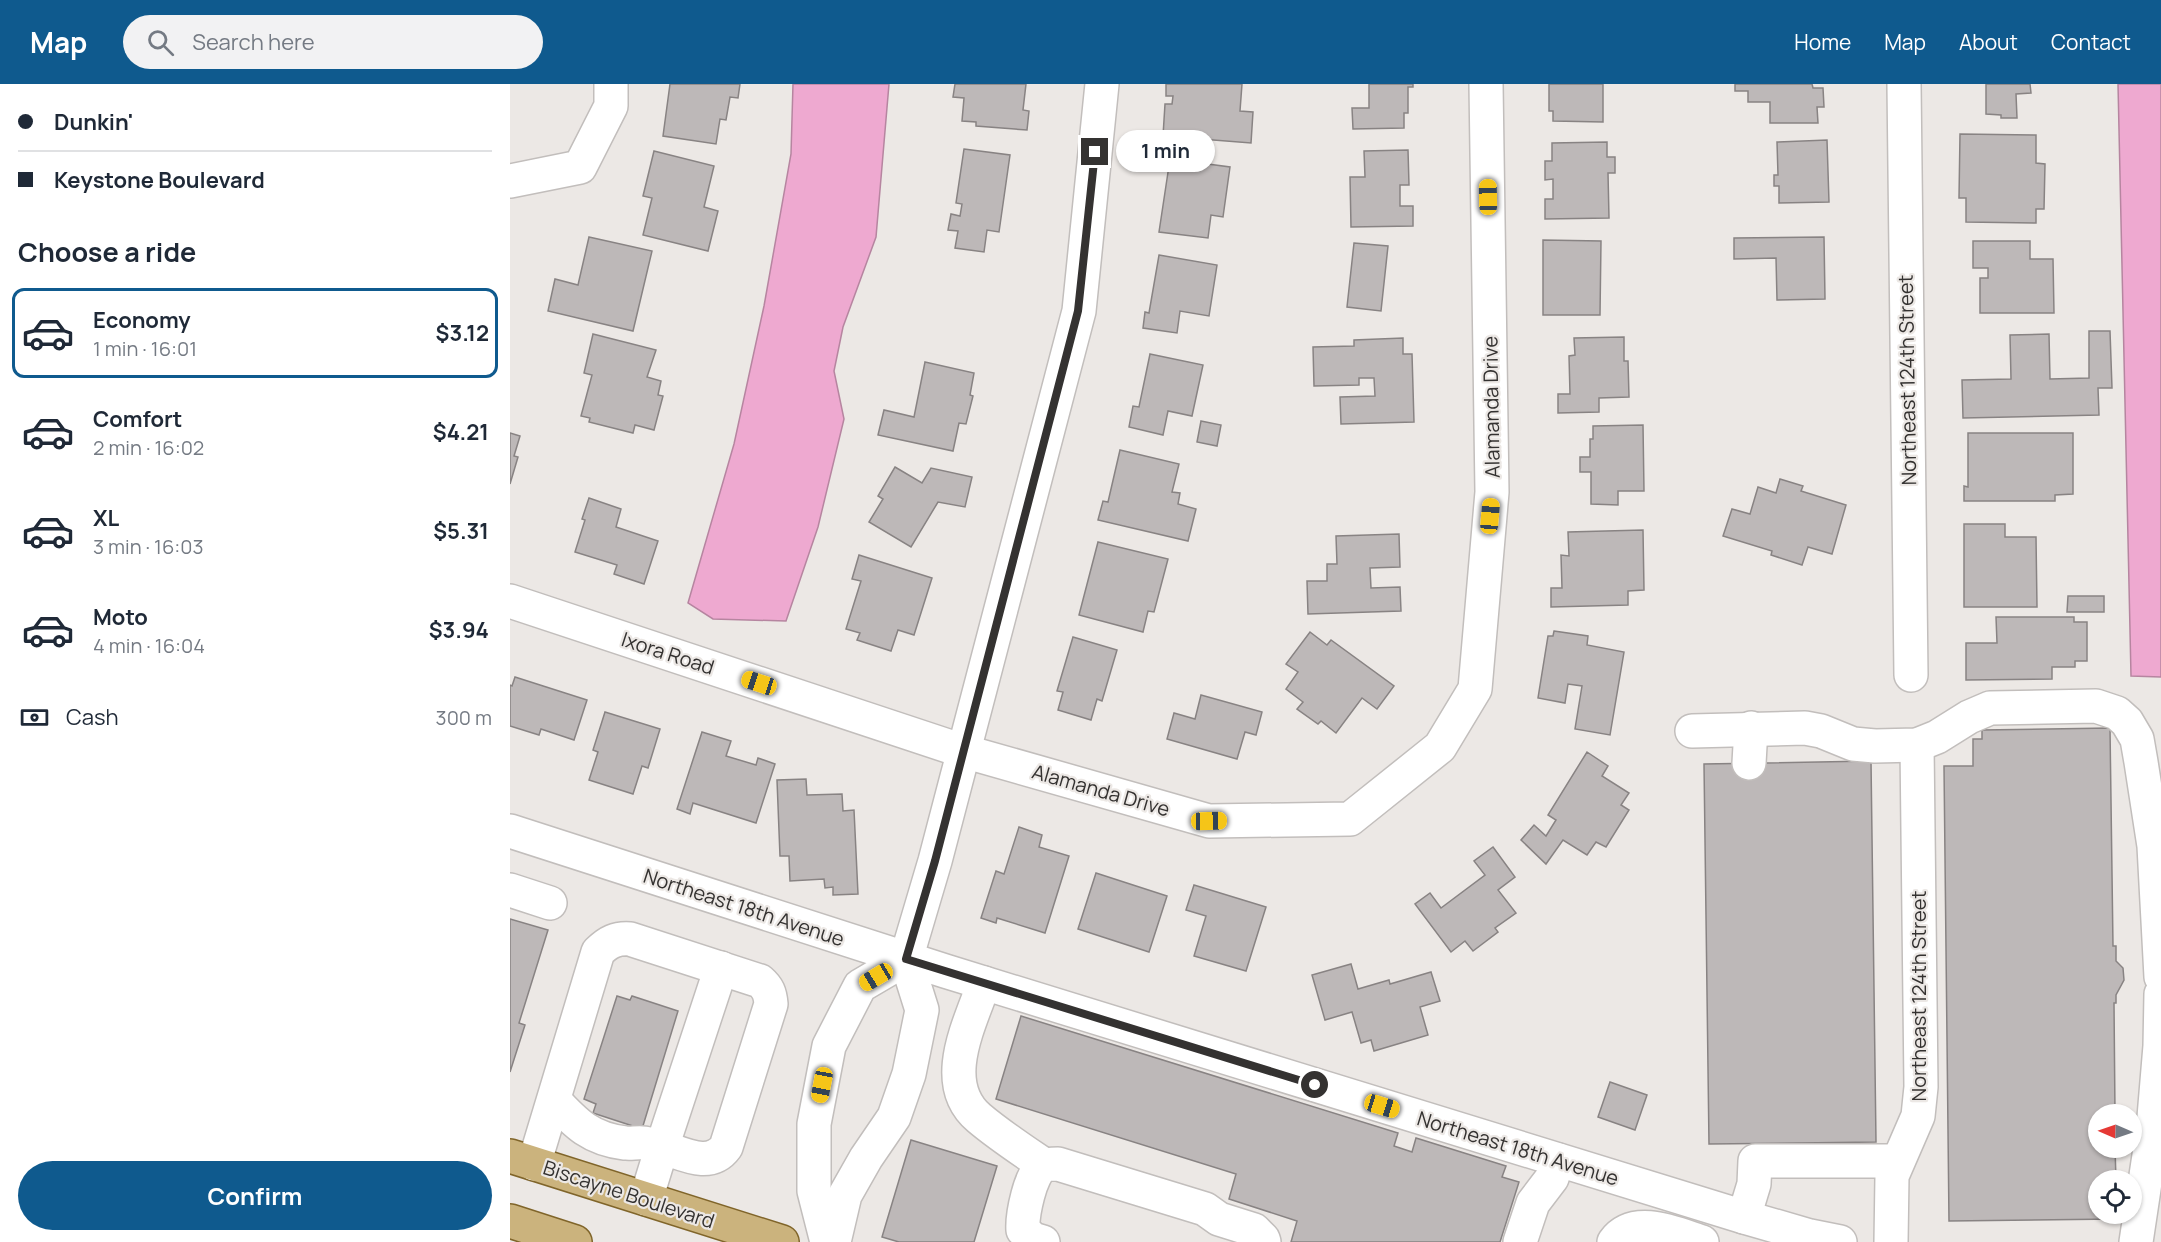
<!DOCTYPE html>
<html lang="en">
<head>
<meta charset="utf-8">
<style>
  :root { --surface:#fff; --page:#f2f2f3; --text:#1f2937; --muted:#747a83; --line:#e0e1e3; --accent:#0f5a8e }
  body { margin:0; font-family:Manrope,sans-serif; background:var(--page); color:var(--text); height:100vh; display:flex; flex-direction:column; font-size:22px; white-space:nowrap }
  * { box-sizing:border-box; margin:0 }
  p { font-size:20px; color:var(--muted) }
  .icon { flex:none; width:33px; height:33px; fill:none; stroke:currentColor; stroke-width:2; stroke-linecap:round; stroke-linejoin:round }
  .map { position:relative; flex:1; overflow:hidden }
  .panel { display:flex; flex-direction:column; background:var(--surface); width:510px }
  .panel>* { flex:none }
  .banner { display:grid; align-content:center; height:132px; padding:0 18px; background:var(--surface) }
  .needle { width:39px; rotate:272deg }
  .fabs { position:absolute; left:1578px; top:1020px; display:grid; gap:12px }
  .fabs a { display:grid; place-items:center; width:54px; height:54px; border-radius:50%; background:var(--surface); box-shadow:0 2px 4px #0004; font-size:30px }
  .end { position:absolute; width:27px; height:27px; margin:-14px; border:8px solid #343231; background:#fff; box-shadow:0 0 0 3px #fff }
  .from { border-radius:50% }
  .bubble { position:absolute; height:42px; border-radius:21px; background:var(--surface); box-shadow:0 2px 4px #0004; font-size:20px; font-weight:700; line-height:42px; text-align:center }
  .car { position:absolute; width:18px; height:36px; margin:-18px -9px; border-radius:8px; box-shadow:0 0 4px 2px #0007; background:linear-gradient(#f5c518 24%,#345 0 40%,#f5c518 0 76%,#345 0 86%,#f5c518 0) }
  .banner b { display:flex; align-items:center; gap:21px; height:57px; font-size:22px }
  .banner b+b { border-top:2px solid var(--line) }
  .banner i { width:15px; height:15px; background:var(--text) }
  ul { padding:0; list-style:none }
  li { display:flex; align-items:center; gap:18px; height:90px; margin:0 12px 9px; padding:0 6px; border:3px solid transparent; border-radius:12px }
  li div { flex:1 }
  li b { display:block; font-size:22px }
  li em { font-style:normal; font-weight:700 }
  li.current { border-color:var(--accent) }
  li>.icon { width:54px; height:54px; stroke-width:1.5 }
  h2 { padding:0 18px; font-size:27px; line-height:72px }
  .pay { display:flex; align-items:center; gap:15px; height:66px; padding:0 18px; font-size:22px }
  .pay p { margin-inline-start:auto }
  .cta { display:flex; gap:12px; margin-top:auto; padding:12px 18px }
  .cta a { flex:1; height:69px; border-radius:36px; background:var(--accent); color:#fff; font-size:24px; font-weight:700; line-height:69px; text-align:center }
  header { display:flex; align-items:center; gap:36px; box-sizing:border-box; height:84px; padding:0 30px; background:var(--accent); color:#fff }
  header strong { font-size:28px }
  nav { display:flex; gap:33px; margin-inline-start:auto; font-size:21px }
  .search { width:420px; height:54px; background:var(--page); display:flex; align-items:center; gap:15px; box-sizing:border-box; padding:0 21px; border-radius:33px; color:var(--muted); font-size:22px }
  main { display:flex; flex:1; min-height:0 }
  .map>svg:first-child { display:block }
  .water { fill:#eea9d0; stroke:#b685a0; stroke-width:1.5 }
  .building { fill:#bdb8b8; stroke:#888383; stroke-width:1.5 }
  .lines { fill:none; stroke-linecap:round; stroke-linejoin:round }
  .minor-casing { stroke:#c2bebc; stroke-width:36 }
  .major-casing { stroke:#80652a; stroke-width:36 }
  .minor { stroke:#fff; stroke-width:33 }
  .major { stroke:#cbb37d; stroke-width:33 }
  .route { stroke:#343231; stroke-width:8 }
  .labels { text-anchor:middle; dominant-baseline:central; stroke-width:4.5; stroke-linejoin:round; paint-order:stroke }
  .street-label { font-size:20px; fill:#343231; stroke:#ece8e5 }
</style>
</head>
<body>
<header>
<strong>Map</strong>
<div class="search"><svg class="icon" aria-label="search" viewBox="0 0 24 24"><circle cx="10" cy="10" r="6"/><path d="M15 15l6 6"/></svg>Search here</div>
<nav><a>Home</a><a>Map</a><a>About</a><a>Contact</a></nav>
</header>
<main>
<section class="panel">
<div class="banner">
<b><i class="from"></i>Dunkin'</b>
<b><i></i>Keystone Boulevard</b>
</div>
<h2>Choose a ride</h2>
<ul>
<li class="current"><svg class="icon" aria-label="car" viewBox="0 0 24 24"><path d="M5 17H2v-5l4-1 3-4h7l3 4 3 1v5h-3M9 17h6M6 11h13"/><circle cx="7" cy="17" r="2"/><circle cx="17" cy="17" r="2"/></svg><div><b>Economy</b><p>1 min · 16:01</p></div><em>$3.12</em></li>
<li><svg class="icon" aria-label="car" viewBox="0 0 24 24"><path d="M5 17H2v-5l4-1 3-4h7l3 4 3 1v5h-3M9 17h6M6 11h13"/><circle cx="7" cy="17" r="2"/><circle cx="17" cy="17" r="2"/></svg><div><b>Comfort</b><p>2 min · 16:02</p></div><em>$4.21</em></li>
<li><svg class="icon" aria-label="car" viewBox="0 0 24 24"><path d="M5 17H2v-5l4-1 3-4h7l3 4 3 1v5h-3M9 17h6M6 11h13"/><circle cx="7" cy="17" r="2"/><circle cx="17" cy="17" r="2"/></svg><div><b>XL</b><p>3 min · 16:03</p></div><em>$5.31</em></li>
<li><svg class="icon" aria-label="car" viewBox="0 0 24 24"><path d="M5 17H2v-5l4-1 3-4h7l3 4 3 1v5h-3M9 17h6M6 11h13"/><circle cx="7" cy="17" r="2"/><circle cx="17" cy="17" r="2"/></svg><div><b>Moto</b><p>4 min · 16:04</p></div><em>$3.94</em></li>
</ul>
<div class="pay"><svg class="icon" aria-label="cash" viewBox="0 0 24 24"><path d="M3 7h18v10H3z"/><circle cx="12" cy="12" r="2"/></svg>Cash<p>300 m</p></div>
<div class="cta"><a>Confirm</a></div>
</section>
<div class="map">
<svg width="1651" height="1158" viewBox="0 0 1651 1158">
  <rect width="100%" height="100%" fill="#ece8e5"/>
  <!-- water -->
  <g class="water">
    <polygon points="283,0 379,0 366,153 333,243 324,287 334,335 308,443 276,537 203,535 178,519 224,360 254,222 281,70"/>
    <polygon points="1608,0 1651,0 1651,593 1621,592"/>
  </g>
  <!-- building -->
  <g class="building">
    <polygon points="160,0 230,0 228,14 220,13 216,36 210,35 206,60 153,52"/>
    <polygon points="445,0 516,0 513,26 519,27 517,46 466,42 466,38 452,37 454,14 443,13"/>
    <polygon points="656,0 732,0 730,27 743,28 741,59 653,52 655,20 662,20 663,12 656,12"/>
    <polygon points="859,0 903,0 903,3 898,3 898,29 894,29 894,44 843,45 842,24 859,24"/>
    <polygon points="1039,0 1093,0 1093,38 1043,37 1043,27 1039,27"/>
    <polygon points="1225,0 1302,0 1303,4 1313,4 1314,23 1307,23 1308,39 1260,39 1260,18 1238,18 1238,7 1225,7"/>
    <polygon points="1476,0 1520,0 1521,9 1506,10 1507,34 1491,34 1491,31 1476,30"/>
    <polygon points="1450,50 1526,51 1526,79 1535,80 1534,125 1526,125 1526,139 1456,138 1456,114 1449,114"/>
    <polygon points="1317,56 1319,118 1269,119 1269,102 1264,102 1264,91 1268,91 1267,58"/>
    <polygon points="1097,58 1097,73 1105,73 1105,89 1098,89 1099,134 1035,135 1035,115 1043,115 1043,95 1035,96 1035,77 1042,77 1042,59"/>
    <polygon points="454,65 500,71 489,148 477,146 474,168 445,164 448,147 438,146 441,130 450,132 452,120 446,119"/>
    <polygon points="898,66 899,101 890,101 890,122 903,122 903,142 841,143 840,93 855,93 854,67"/>
    <polygon points="144,67 204,82 194,123 208,127 198,167 133,151 142,114 133,112"/>
    <polygon points="660,75 720,83 713,133 701,131 698,154 649,148"/>
    <polygon points="79,153 142,167 123,247 38,227 45,195 68,201"/>
    <polygon points="1314,153 1315,215 1267,216 1266,174 1224,175 1224,154"/>
    <polygon points="1033,156 1091,157 1090,231 1033,231"/>
    <polygon points="1463,157 1520,157 1520,175 1543,175 1544,229 1470,229 1470,194 1478,194 1478,184 1463,184"/>
    <polygon points="844,159 878,162 871,227 837,223"/>
    <polygon points="649,171 707,181 699,232 670,227 667,249 633,244 635,228 639,229"/>
    <polygon points="1579,247 1600,247 1602,304 1588,304 1589,331 1453,334 1452,296 1501,295 1500,251 1539,250 1540,295 1579,294"/>
    <polygon points="83,250 146,266 137,293 151,297 148,311 153,312 144,346 125,341 123,349 79,338 80,334 71,332 82,291 74,289"/>
    <polygon points="1114,253 1114,277 1118,277 1119,313 1089,314 1089,328 1048,329 1048,310 1060,310 1059,272 1065,271 1064,254"/>
    <polygon points="893,254 893,270 902,270 904,338 831,340 830,313 865,312 864,294 849,294 849,301 804,302 803,263 844,262 844,256"/>
    <polygon points="640,270 693,281 682,332 658,327 653,351 619,343 623,322 629,323"/>
    <polygon points="415,278 464,289 460,311 463,312 456,340 449,339 443,367 368,351 374,326 404,333"/>
    <polygon points="691,337 711,341 707,362 687,358"/>
    <polygon points="1133,341 1134,407 1108,407 1108,421 1081,420 1081,388 1070,388 1070,373 1080,373 1080,355 1083,355 1083,342"/>
    <polygon points="0,349 10,352 4,372 8,373 0,400"/>
    <polygon points="1458,349 1563,349 1563,410 1545,411 1545,417 1454,417 1454,402 1458,403"/>
    <polygon points="610,366 669,380 662,408 670,409 668,420 686,425 678,457 588,436 593,417 598,418"/>
    <polygon points="385,383 412,399 421,384 462,393 455,423 428,418 401,463 359,438 373,415 368,412"/>
    <polygon points="1270,395 1293,402 1291,407 1336,421 1322,470 1298,463 1292,481 1261,471 1262,467 1213,452 1222,425 1240,430 1248,403 1266,409"/>
    <polygon points="79,414 111,425 106,443 148,457 134,500 104,490 107,481 65,468 75,436 72,435"/>
    <polygon points="1454,440 1495,440 1495,453 1526,453 1527,523 1454,523"/>
    <polygon points="1133,446 1134,506 1118,507 1118,521 1041,523 1041,504 1052,504 1051,471 1059,472 1058,448"/>
    <polygon points="889,450 890,483 860,484 861,504 890,503 891,527 798,530 797,497 817,497 817,480 827,480 826,452"/>
    <polygon points="588,458 658,475 644,528 638,527 633,548 569,531"/>
    <polygon points="349,471 422,494 404,551 388,546 381,567 347,556 350,549 336,545 351,497 342,495"/>
    <polygon points="1558,512 1594,512 1594,528 1557,528"/>
    <polygon points="1486,533 1564,533 1564,538 1577,538 1577,577 1565,577 1565,583 1542,583 1542,595 1456,596 1456,559 1487,559"/>
    <polygon points="1044,547 1078,552 1077,561 1114,568 1100,651 1065,645 1072,602 1058,600 1055,619 1028,614 1038,552 1043,552"/>
    <polygon points="800,548 817,561 821,556 884,602 867,625 852,614 826,649 811,637 808,640 787,625 793,618 776,605 788,588 776,580"/>
    <polygon points="563,553 607,566 592,617 587,615 581,636 548,626 553,608 547,607"/>
    <polygon points="5,593 77,616 64,656 31,645 29,651 0,642 0,601 2,602"/>
    <polygon points="691,611 752,628 746,651 735,648 727,675 657,655 664,629 685,635"/>
    <polygon points="95,628 150,645 138,684 132,682 123,710 79,696 88,668 83,666"/>
    <polygon points="1600,644 1603,862 1606,862 1606,877 1613,884 1614,896 1606,911 1606,919 1604,919 1605,1030 1588,1030 1588,1064 1605,1064 1606,1096 1588,1096 1588,1130 1606,1130 1606,1135 1439,1137 1434,682 1463,682 1463,655 1472,655 1472,646"/>
    <polygon points="192,648 221,657 216,672 246,681 248,674 265,680 246,739 183,719 180,730 167,725"/>
    <polygon points="1077,668 1098,682 1092,692 1119,709 1111,721 1119,726 1096,763 1086,758 1077,771 1053,756 1036,780 1011,756 1024,741 1036,752 1046,736 1038,731"/>
    <polygon points="1361,677 1366,1058 1199,1060 1194,680"/>
    <polygon points="296,695 297,711 332,710 333,727 344,726 348,810 323,811 323,803 315,804 314,795 280,797 279,772 270,772 267,696"/>
    <polygon points="509,743 532,751 529,763 559,772 535,849 487,834 486,839 471,834 486,787 494,790"/>
    <polygon points="983,763 1005,793 988,806 1006,829 985,844 988,848 963,867 955,857 941,868 905,820 920,809 931,824 975,791 964,777"/>
    <polygon points="586,789 657,812 639,868 568,845"/>
    <polygon points="684,801 756,823 736,887 684,872 696,832 676,826"/>
    <polygon points="0,835 38,846 9,939 15,941 0,988"/>
    <polygon points="841,880 848,905 879,896 880,900 921,888 930,917 910,923 918,951 864,967 861,956 851,959 842,928 815,936 802,891"/>
    <polygon points="107,912 120,916 122,912 168,927 132,1045 83,1029 86,1020 74,1015"/>
    <polygon points="511,932 888,1049 884,1062 902,1068 906,1054 996,1082 992,1093 1009,1098 990,1158 781,1158 787,1137 719,1115 726,1090 486,1015"/>
    <polygon points="1100,998 1137,1011 1125,1046 1088,1033"/>
    <polygon points="401,1056 487,1082 464,1158 389,1158 372,1153"/>
  </g>
  <g class="lines">
    <!-- minor casing -->
    <g class="minor-casing">
      <g id="minor">
        <polyline points="1394,0 1401,591"/>
        <polyline points="0,97 70,83 101,22 101,0"/>
        <polyline points="0,517 453,667 699,737 840,735 930,663 965,605 982,408 976,0"/>
        <polyline points="1182,647 1295,644 1311,647 1343,660 1365,662 1407,661 1427,653 1459,633 1480,624 1586,622 1607,629 1617,638 1627,655 1631,678 1644,762 1651,893"/>
        <polyline points="1239,679 1241,644"/>
        <polyline points="0,747 435,887 1234,1133 1300,1152 1330,1158"/>
        <polyline points="0,806 40,819"/>
        <path d="M 474,899 C 460,940 428,999 469,1034 C 489,1051 512,1066 534,1081"/>
        <path d="M 44,1016 C 66,1040 81,1055 115,1059 C 121,1060 127,1058 134,1059 C 140,1060 146,1062 152,1063 L 211,884"/>
        <path d="M 24,1080 L 88,868 C 98,858 106,854 120,855 L 250,897 C 258,904 260,909 261,920 L 216,1063 C 200,1085 174,1070 152,1063 L 136,1115"/>
        <polyline points="1234,1133 1244,1100 1245,1077 1387,1077"/>
        <polyline points="317,1158 304,1107 304,1040 319,962 350,902 396,875"/>
        <polyline points="324,1158 335,1111 356,1074 384,1033 399,990 412,926 396,875 425,777 569,227 592,0"/>
        <path d="M 533,1158 L 523,1155 L 513,1146 C 512,1132 520,1089 533,1082 C 537,1080 543,1080 548,1080 L 695,1125 L 709,1135 L 744,1146 L 753,1155 L 754,1158"/>
        <polyline points="1010,1158 1023,1119 1042,1094 1048,1076"/>
        <path d="M 1104,1158 C 1124,1130 1167,1150 1192,1158"/>
        <polyline points="1381,1158 1382,1092 1408,1032 1411,1003 1407,661"/>
        <polyline points="1626,1158 1643,1045 1650,962 1651,910"/>
      </g>
    </g>
    <!-- major casing -->
    <g class="major-casing">
      <g id="major">
        <polyline points="0,1072 272,1158"/>
        <polyline points="0,1137 65,1158"/>
      </g>
    </g>
    <!-- minor -->
    <use href="#minor" class="minor"/>
    <!-- major -->
    <use href="#major" class="major"/>
  </g>
  <g class="lines">
    <!-- route -->
    <polyline class="route" points="585,68 568,227 425,777 396,875 805,1001"/>
  </g>
  <g class="labels">
    <!-- street labels -->
    <g class="street-label">
      <text transform="translate(1397 296) rotate(-91)">Northeast 124th Street</text>
      <text transform="translate(981 323) rotate(-91)">Alamanda Drive</text>
      <text transform="translate(158 569) rotate(18)">Ixora Road</text>
      <text transform="translate(591 706) rotate(16)">Alamanda Drive</text>
      <text transform="translate(234 823) rotate(18)">Northeast 18th Avenue</text>
      <text transform="translate(1408 912) rotate(-90)">Northeast 124th Street</text>
      <text transform="translate(1008 1064) rotate(17)">Northeast 18th Avenue</text>
      <text transform="translate(119 1110) rotate(18)">Biscayne Boulevard</text>
    </g>
  </g>
</svg>
<div class="fabs">
<a><svg class="needle" viewBox="-14 -14 28 28"><path d="M0-13l5 13h-10z" fill="#e53935"/><path d="M0 13l5-13h-10z" fill="#747a83"/></svg></a>
<a><svg class="icon" aria-label="locate" viewBox="0 0 24 24"><circle cx="12" cy="12" r="6"/><path d="M12 2v4M12 18v4M2 12h4M18 12h4"/></svg></a>
</div>
<i class="end from" style="left:805px;top:1001px"></i>
<i class="end" style="left:585px;top:68px"></i>
<div class="bubble" style="left:606px;top:46px;width:99px">1 min</div>
<i class="car" style="left:978px;top:113px;rotate:359deg"></i>
<i class="car" style="left:980px;top:432px;rotate:5deg"></i>
<i class="car" style="left:249px;top:599px;rotate:288deg"></i>
<i class="car" style="left:699px;top:737px;rotate:89deg"></i>
<i class="car" style="left:366px;top:893px;rotate:239deg"></i>
<i class="car" style="left:312px;top:1001px;rotate:191deg"></i>
<i class="car" style="left:872px;top:1022px;rotate:107deg"></i>
</div>
</main>
</body>
</html>
